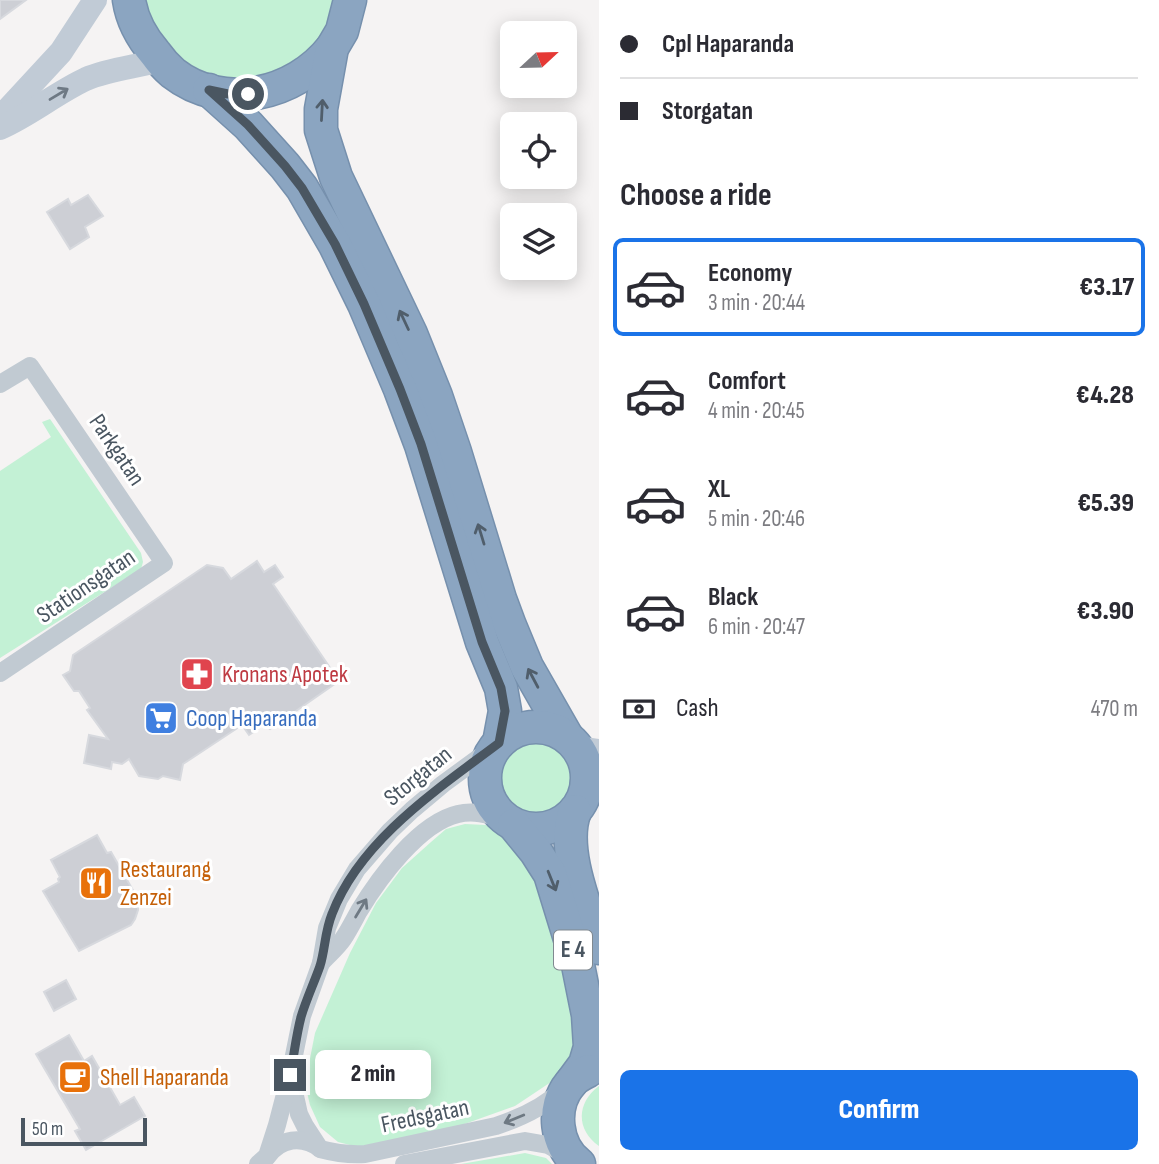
<!DOCTYPE html>
<html lang="en">
<head>
<meta charset="utf-8">
<style>
  :root { --surface:#fff; --page:#f7f7f7; --text:#2b2b33; --muted:#7c7c81; --line:#e1e1e2; --accent:#1a73e8 }
  body { margin:0; font-family:"Sofia Sans Condensed",sans-serif; background:var(--page); color:var(--text); height:100vh; display:flex; flex-direction:column; font-size:26px; white-space:nowrap }
  * { box-sizing:border-box; margin:0 }
  p { font-size:23px; color:var(--muted) }
  .icon { flex:none; width:38px; height:38px; fill:none; stroke:currentColor; stroke-width:2; stroke-linecap:round; stroke-linejoin:round }
  .map { position:relative; flex:1; overflow:hidden }
  .side { display:flex; flex-direction:column; background:var(--surface); width:560px }
  .side>* { flex:none }
  .top-card { display:grid; align-content:center; height:154px; padding:0 21px; background:var(--surface) }
  .needle { width:46px; rotate:68deg }
  .fabs { position:absolute; left:500px; top:21px; display:grid; gap:14px }
  .fabs a { display:grid; place-items:center; width:77px; height:77px; border-radius:10px; background:var(--surface); box-shadow:0 4px 18px #0003; font-size:35px }
  .scale { position:absolute; left:21px; bottom:18px; width:126px; box-sizing:border-box; padding-left:7px; border:4px solid #4a5661; border-top:0; font-size:19px; line-height:24px; white-space:nowrap; color:#4a5661; -webkit-text-stroke:5px #fff; paint-order:stroke }
  .end { position:absolute; width:32px; height:32px; margin:-16px; border:9px solid #4a5661; background:#fff; box-shadow:0 0 0 4px #fff }
  .from { border-radius:50% }
  .bubble { position:absolute; height:49px; border-radius:10px; background:var(--surface); box-shadow:0 4px 18px #0003; font-size:23px; font-weight:800; line-height:49px; text-align:center }
  .top-card b { display:flex; align-items:center; gap:24px; height:66px; font-size:26px }
  .top-card b+b { border-top:2px solid var(--line) }
  .top-card i { width:18px; height:18px; background:var(--text) }
  ul { padding:0; list-style:none }
  li { display:flex; align-items:center; gap:21px; height:98px; margin:0 14px 10px; padding:0 7px; border:4px solid transparent; border-radius:10px }
  li div { flex:1 }
  li b { display:block; font-size:26px }
  li em { font-style:normal; font-weight:800 }
  li.on { border-color:var(--accent) }
  li>.icon { width:63px; height:63px; stroke-width:1.5 }
  h2 { padding:0 21px; font-size:32px; line-height:84px }
  .pay { display:flex; align-items:center; gap:18px; height:77px; padding:0 21px; font-size:26px }
  .pay p { margin-inline-start:auto }
  .button { display:flex; gap:14px; margin-top:auto; padding:14px 21px }
  .button a { flex:1; height:80px; border-radius:10px; background:var(--accent); color:#fff; font-size:28px; font-weight:800; line-height:80px; text-align:center }
  main { display:flex; flex:1; min-height:0 }
  .map>svg:first-child { display:block }
  .green { fill:#c3f1d5 }
  .building { fill:#cdcfd5; stroke:#d7d9de; stroke-width:2 }
  .lines { fill:none; stroke-linecap:round; stroke-linejoin:round }
  .highway-casing { stroke:#7690ad; stroke-width:35 }
  .street { stroke:#c1cad2; stroke-width:18 }
  .secondary { stroke:#c1cbd6; stroke-width:24 }
  .highway { stroke:#8ba5c1; stroke-width:32 }
  .oneway { stroke:#6e7984 }
  .oneway2 { stroke:#505e6b }
  .oneway3 { stroke:#6e7983 }
  .route { stroke:#4a5661; stroke-width:9 }
  .labels { text-anchor:middle; dominant-baseline:central; stroke-width:6; stroke-linejoin:round; paint-order:stroke }
  .shield { fill:#fff; stroke:#808990; stroke-width:2 }
  .shield-label { font-size:23px; font-weight:bold; fill:#4a5661 }
  .street-label { font-size:24px; fill:#4a5661; stroke:#fff }
  .health-label { font-size:24px; fill:#be3a42; stroke:#fff; text-anchor:start }
  .shop-label { font-size:24px; fill:#366cbe; stroke:#fff; text-anchor:start }
  .food-label { font-size:24px; fill:#c56008; stroke:#fff; text-anchor:start }
</style>
</head>
<body>
<main>
<div class="map">
<svg width="599" height="1164" viewBox="0 0 599 1164">
  <rect width="100%" height="100%" fill="#f5f3f3"/>
  <!-- green -->
  <g class="green">
    <polygon points="144,0 339,0 338,7 313,51 270,78 221,80 191,68 166,47 149,19"/>
    <polygon points="50,419 141,553 143,562 141,569 0,658 0,471 51,437 42,422"/>
    <circle cx="536" cy="778" r="35"/>
    <polygon points="465,824 486,825 501,834 519,852 538,880 580,1024 577,1049 560,1076 515,1106 459,1126 358,1147 338,1142 320,1127 310,1105 305,1084 315,1033 350,953 376,903 402,868 431,842 446,829"/>
    <path d="M 599,1086 L 599,1146 C 576,1130 576,1103 599,1086 Z"/>
    <polygon points="525,1153 546,1158 552,1164 461,1164"/>
  </g>
  <!-- building -->
  <g class="building">
    <polygon points="0,0 26,0 0,19"/>
    <polygon points="88,195 103,216 85,227 89,237 70,249 47,212 68,199 71,205"/>
    <polygon points="257,561 264,572 275,565 283,577 273,584 339,681 270,729 264,725 249,735 242,725 183,764 180,780 163,776 158,779 139,776 129,759 122,764 112,762 111,769 84,763 89,735 108,739 87,710 90,708 79,691 74,691 63,675 70,671 73,655 207,565 223,568 231,579"/>
    <polygon points="97,835 107,853 111,852 138,899 138,910 135,919 131,925 79,951 43,891 59,882 58,879 60,877 51,860"/>
    <polygon points="66,980 76,999 54,1011 44,992"/>
    <polygon points="69,1035 84,1061 92,1056 120,1105 134,1097 145,1116 86,1150 75,1131 80,1129 36,1054"/>
  </g>
  <g class="lines">
    <!-- highway casing -->
    <g class="highway-casing">
      <g id="highway">
        <path d="M 129,0 C 132,20 142,38 155,53 C 160,60 166,67 173,73 C 223,112 295,95 332,48"/>
        <polyline points="350,0 342,31 332,48 321,109 321,130 336,177 411,334 436,396 455,452 500,599 510,626 527,667 567,737"/>
        <polyline points="209,90 248,125 285,166 302,188 335,245 364,304 400,389 421,445 482,642 501,688 505,711 499,743"/>
        <circle cx="536" cy="778" r="51"/>
        <path d="M 575,811 C 560,849 587,910 599,948"/>
        <polyline points="514,825 536,852 550,874 578,965 588,1015 590,1047 585,1064 571,1083"/>
        <path d="M 579,1164 C 555,1146 551,1107 570,1084 C 574,1078 582,1074 588,1071"/>
      </g>
    </g>
    <!-- street -->
    <g class="street">
      <polyline points="0,384 30,366 164,563 0,673"/>
      <path d="M 321,963 C 328,955 337,948 343,939 C 349,930 354,920 359,911 C 379,878 419,823 458,814 C 474,810 490,815 505,819"/>
      <path d="M 291,1078 L 299,1114 L 305,1126 L 320,1149 C 335,1153 349,1155 365,1154 L 496,1126 C 520,1118 543,1108 562,1090"/>
      <path d="M 267,1157 C 280,1138 302,1135 321,1149"/>
      <polyline points="258,1164 267,1156 277,1125 290,1075 302,1016 321,963 327,928 339,899 357,869 390,831 412,810 443,784 499,743"/>
      <polyline points="404,1164 525,1141 548,1145 566,1155"/>
    </g>
    <!-- secondary -->
    <g class="secondary">
      <polyline points="0,118 61,52 95,0"/>
      <path d="M 0,128 C 30,115 56,93 86,79 C 109,69 136,67 161,60"/>
      <polyline points="577,748 599,751"/>
      <polyline points="586,790 599,779"/>
    </g>
    <!-- highway -->
    <use href="#highway" class="highway"/>
  </g>
  <!-- one-way arrows -->
  <defs><path id="oneway-shaft" d="M-6 0H5M1.5-3L5.5 0L1.5 3" fill="none" stroke-width="1.6" stroke-linecap="round" stroke-linejoin="round" transform="scale(1.75)"/></defs>
  <use class="oneway" href="#oneway-shaft" transform="translate(59 94) rotate(-31)"/>
  <g class="oneway2">
    <use href="#oneway-shaft" transform="translate(322 110) rotate(-87)"/>
    <use href="#oneway-shaft" transform="translate(404 320) rotate(-115)"/>
    <use href="#oneway-shaft" transform="translate(481 534) rotate(-107)"/>
    <use href="#oneway-shaft" transform="translate(533 678) rotate(-118)"/>
    <use href="#oneway-shaft" transform="translate(552 881) rotate(68)"/>
  </g>
  <g class="oneway3">
    <use href="#oneway-shaft" transform="translate(361 908) rotate(-59)"/>
    <use href="#oneway-shaft" transform="translate(514 1119) rotate(158)"/>
  </g>
  <g class="lines">
    <!-- route -->
    <path class="route" d="M 248,94 L 228,94 L 209,90 L 248,125 L 285,166 L 302,188 L 335,244 L 364,304 L 400,389 L 421,444 L 482,642 L 501,688 L 505,711 L 499,743 C 438,789 360,840 332,914 C 325,931 325,950 320,966 C 314,983 306,1000 301,1017 C 296,1036 294,1056 290,1075"/>
  </g>
  <!-- icons -->
  <defs>
    <g id="pharmacy-square" transform="scale(1.75)"><rect x="-9" y="-9" width="18" height="18" rx="4" fill="#e0444e" stroke="#fff"/><path d="M-2-6h4v4h4v4h-4v4h-4v-4h-4v-4h4Z" fill="#fff"/></g>
    <g id="supermarket-square" transform="scale(1.75)"><rect x="-9" y="-9" width="18" height="18" rx="4" fill="#3f7fe0" stroke="#fff"/><path d="M-6-5.5h2.5l.6 2H6L4.5 2H-2.5L-4.4-4H-6ZM-1.5 3.2a1.3 1.3 0 1 0 .1 0ZM3 3.2a1.3 1.3 0 1 0 .1 0Z" fill="#fff"/></g>
    <g id="restaurant-square" transform="scale(1.75)"><rect x="-9" y="-9" width="18" height="18" rx="4" fill="#e8710a" stroke="#fff"/><path d="M-5-6h1v4h1v-4h1v4h1v-4h1v5L-1.5 .5V6h-2V.5L-5-1ZM5-6V6H3V1.5H1.5Q1.5-4 5-6Z" fill="#fff"/></g>
    <g id="cafe-square" transform="scale(1.75)"><rect x="-9" y="-9" width="18" height="18" rx="4" fill="#e8710a" stroke="#fff"/><path d="M-5.5-4.5H6V0H3Q3 3.5 0 3.5H-2.5Q-5.5 3.5-5.5 0ZM3-3.2v2h1.7v-2ZM-6 4.5H4V6H-6Z" fill="#fff"/></g>
  </defs>
  <g fill-rule="evenodd">
    <use href="#pharmacy-square" x="197" y="674"/>
    <use href="#supermarket-square" x="161" y="718"/>
    <use href="#restaurant-square" x="96" y="883"/>
    <use href="#cafe-square" x="75" y="1077"/>
  </g>
  <g class="labels">
    <!-- shield labels -->
    <rect class="shield" x="554" y="930.5" width="38" height="39" rx="5"/>
    <g class="shield-label">
      <text x="573" y="950">E 4</text>
    </g>
    <!-- street labels -->
    <g class="street-label">
      <text transform="translate(117 450) rotate(56)">Parkgatan</text>
      <text transform="translate(86 586) rotate(-34)">Stationsgatan</text>
      <text transform="translate(418 776) rotate(-39)">Storgatan</text>
      <text transform="translate(425 1116) rotate(-12)">Fredsgatan</text>
    </g>
    <!-- health labels -->
    <g class="health-label">
      <text x="222" y="674">Kronans Apotek</text>
    </g>
    <!-- shop labels -->
    <g class="shop-label">
      <text x="186" y="718">Coop Haparanda</text>
    </g>
    <!-- food labels -->
    <g class="food-label">
      <text x="120" y="869">Restaurang<tspan x="120" dy="28">Zenzei</tspan></text>
      <text x="100" y="1077">Shell Haparanda</text>
    </g>
  </g>
</svg>
<div class="fabs">
<a><svg class="needle" viewBox="-14 -14 28 28"><path d="M0-13l5 13h-10z" fill="#e53935"/><path d="M0 13l5-13h-10z" fill="#7c7c81"/></svg></a>
<a><svg class="icon" aria-label="locate" viewBox="0 0 24 24"><circle cx="12" cy="12" r="6"/><path d="M12 2v4M12 18v4M2 12h4M18 12h4"/></svg></a>
<a><svg class="icon" aria-label="layers" viewBox="0 0 24 24"><path d="M12 4l9 5-9 5-9-5zM3 14l9 5 9-5"/></svg></a>
</div>
<div class="scale">50 m</div>
<i class="end from" style="left:248px;top:94px"></i>
<i class="end" style="left:290px;top:1075px"></i>
<div class="bubble" style="left:315px;top:1050px;width:116px">2 min</div>
</div>
<section class="side">
<div class="top-card">
<b><i class="from"></i>Cpl Haparanda</b>
<b><i></i>Storgatan</b>
</div>
<h2>Choose a ride</h2>
<ul>
<li class="on"><svg class="icon" aria-label="car" viewBox="0 0 24 24"><path d="M5 17H2v-5l4-1 3-4h7l3 4 3 1v5h-3M9 17h6M6 11h13"/><circle cx="7" cy="17" r="2"/><circle cx="17" cy="17" r="2"/></svg><div><b>Economy</b><p>3 min · 20:44</p></div><em>€3.17</em></li>
<li><svg class="icon" aria-label="car" viewBox="0 0 24 24"><path d="M5 17H2v-5l4-1 3-4h7l3 4 3 1v5h-3M9 17h6M6 11h13"/><circle cx="7" cy="17" r="2"/><circle cx="17" cy="17" r="2"/></svg><div><b>Comfort</b><p>4 min · 20:45</p></div><em>€4.28</em></li>
<li><svg class="icon" aria-label="car" viewBox="0 0 24 24"><path d="M5 17H2v-5l4-1 3-4h7l3 4 3 1v5h-3M9 17h6M6 11h13"/><circle cx="7" cy="17" r="2"/><circle cx="17" cy="17" r="2"/></svg><div><b>XL</b><p>5 min · 20:46</p></div><em>€5.39</em></li>
<li><svg class="icon" aria-label="car" viewBox="0 0 24 24"><path d="M5 17H2v-5l4-1 3-4h7l3 4 3 1v5h-3M9 17h6M6 11h13"/><circle cx="7" cy="17" r="2"/><circle cx="17" cy="17" r="2"/></svg><div><b>Black</b><p>6 min · 20:47</p></div><em>€3.90</em></li>
</ul>
<div class="pay"><svg class="icon" aria-label="cash" viewBox="0 0 24 24"><path d="M3 7h18v10H3z"/><circle cx="12" cy="12" r="2"/></svg>Cash<p>470 m</p></div>
<div class="button"><a>Confirm</a></div>
</section>
</main>
</body>
</html>
